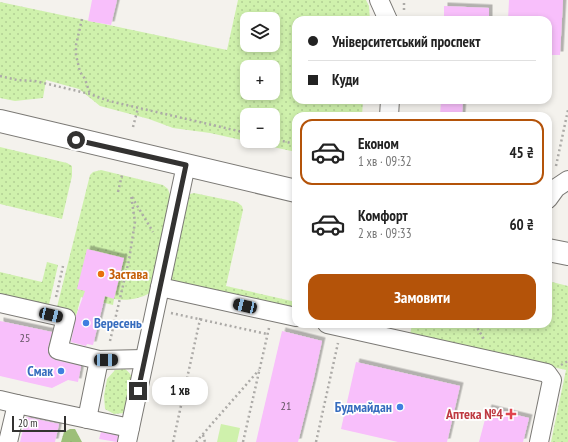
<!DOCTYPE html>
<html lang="uk">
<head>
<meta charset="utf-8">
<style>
  :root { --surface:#fff; --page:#f6f6f6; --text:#222; --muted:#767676; --line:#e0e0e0; --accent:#b45309 }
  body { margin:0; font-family:"PT Sans Narrow",sans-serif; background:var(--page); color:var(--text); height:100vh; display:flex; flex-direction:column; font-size:15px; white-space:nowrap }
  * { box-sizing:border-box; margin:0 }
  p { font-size:13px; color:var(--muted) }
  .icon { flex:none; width:22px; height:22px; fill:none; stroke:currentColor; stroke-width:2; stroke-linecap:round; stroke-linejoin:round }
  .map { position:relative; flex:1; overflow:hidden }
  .details { position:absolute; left:292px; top:112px; width:260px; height:216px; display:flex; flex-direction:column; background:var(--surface); border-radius:12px; box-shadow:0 2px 6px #0003 }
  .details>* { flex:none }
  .top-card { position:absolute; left:292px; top:16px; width:260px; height:88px; border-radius:12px; box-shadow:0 2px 6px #0003; display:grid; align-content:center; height:88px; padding:0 16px; background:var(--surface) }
  .fabs { position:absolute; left:240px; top:12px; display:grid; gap:8px }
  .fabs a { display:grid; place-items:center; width:40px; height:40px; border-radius:8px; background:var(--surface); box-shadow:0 2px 6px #0003; font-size:20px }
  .scale { position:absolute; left:12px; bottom:10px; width:54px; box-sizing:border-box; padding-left:4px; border:2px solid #333231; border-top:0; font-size:11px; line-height:14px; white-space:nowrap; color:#333231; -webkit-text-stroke:3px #fff; paint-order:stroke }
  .end { position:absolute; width:18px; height:18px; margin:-9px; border:5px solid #333231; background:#fff; box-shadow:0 0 0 2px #fff }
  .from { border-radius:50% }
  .bubble { position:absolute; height:28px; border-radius:12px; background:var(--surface); box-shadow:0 2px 6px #0003; font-size:13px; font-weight:700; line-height:28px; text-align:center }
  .car { position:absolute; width:12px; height:24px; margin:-12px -6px; border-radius:5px; box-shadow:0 0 3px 1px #0007; background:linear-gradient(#222 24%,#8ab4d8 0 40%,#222 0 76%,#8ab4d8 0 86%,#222 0) }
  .top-card b { display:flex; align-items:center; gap:14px; height:38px; font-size:15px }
  .top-card b+b { border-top:1px solid var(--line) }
  .top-card i { width:10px; height:10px; background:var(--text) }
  ul { padding:7px 0 0; list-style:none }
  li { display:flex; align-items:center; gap:12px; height:66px; margin:0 8px 6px; padding:0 8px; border:2px solid transparent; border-radius:12px }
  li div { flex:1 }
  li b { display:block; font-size:15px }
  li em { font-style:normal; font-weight:700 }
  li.on { border-color:var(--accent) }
  li>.icon { width:36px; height:36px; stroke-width:1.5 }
  .cta { display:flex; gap:8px; margin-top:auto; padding:8px 16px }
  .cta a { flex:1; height:46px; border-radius:12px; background:var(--accent); color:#fff; font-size:16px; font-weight:700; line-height:46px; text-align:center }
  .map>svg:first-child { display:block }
  .grass { fill:url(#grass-dots); fill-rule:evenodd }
  .forest { fill:url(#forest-firs) }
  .green { fill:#cff1ac }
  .building { fill:#f8bffb; filter:url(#shadow) }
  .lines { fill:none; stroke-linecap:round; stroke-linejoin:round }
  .minor-casing { stroke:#7b7975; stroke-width:20 }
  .major-casing { stroke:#7b7975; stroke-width:24 }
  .path { stroke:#acaaa7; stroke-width:2.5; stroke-dasharray:2 3; stroke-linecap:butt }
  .minor { stroke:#fff; stroke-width:18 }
  .major { stroke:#fff; stroke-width:22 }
  .route { stroke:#333231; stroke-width:5 }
  .food-dot { fill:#e8710a; stroke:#fff; stroke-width:1.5 }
  .shop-dot { fill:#3f7fe0; stroke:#fff; stroke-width:1.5 }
  .health-dot { fill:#e0444e; stroke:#fff; stroke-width:1.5 }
  .labels { text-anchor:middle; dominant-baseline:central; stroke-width:3.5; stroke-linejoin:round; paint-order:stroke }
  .number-label { font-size:12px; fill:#645564 }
  .food-label { font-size:14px; font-weight:bold; fill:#c56008; stroke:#fff; text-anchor:start }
  .shop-label { font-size:14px; font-weight:bold; fill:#366cbe; stroke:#fff; text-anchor:end }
  .health-label { font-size:14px; font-weight:bold; fill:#be3a42; stroke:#fff; text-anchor:end }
</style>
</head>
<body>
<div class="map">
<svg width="568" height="442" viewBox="0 0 568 442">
  <defs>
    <pattern id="grass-dots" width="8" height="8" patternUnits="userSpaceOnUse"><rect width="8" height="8" fill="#cff1ac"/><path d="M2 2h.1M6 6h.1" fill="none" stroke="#b2cf94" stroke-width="1.8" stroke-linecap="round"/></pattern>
    <pattern id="forest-firs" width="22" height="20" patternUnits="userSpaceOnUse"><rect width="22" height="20" fill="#9dbf79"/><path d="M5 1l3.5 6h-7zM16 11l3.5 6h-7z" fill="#819c64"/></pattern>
    <filter id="shadow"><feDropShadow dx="3.5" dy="-3.5" stdDeviation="0" flood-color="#0004"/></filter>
  </defs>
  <rect width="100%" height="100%" fill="#f4f2ed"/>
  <!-- grass -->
  <g class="grass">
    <path d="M 238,0 L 366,0 L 369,6 L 370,20 L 296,20 L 296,100 L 363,100 L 362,116 L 296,116 L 296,152 L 210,133 L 173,128 L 149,119 L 100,106 L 79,89 L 46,80 L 43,98 L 15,101 L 0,98 L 0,2 L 227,50 ZM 247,19 L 273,19 L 273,45 L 247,45 ZM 247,67 L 273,67 L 273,93 L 247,93 ZM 247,115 L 273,115 L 273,141 L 247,141 Z"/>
    <polygon points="0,147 67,163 72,166 72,176 62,219 0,204"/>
    <path d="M 101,170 L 163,185 L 168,189 L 171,198 L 150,293 C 139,299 128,301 114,299 L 113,305 L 81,297 L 76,316 L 56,311 L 90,175 L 93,172 Z"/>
    <polygon points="194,193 237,202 242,206 243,210 226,286 296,302 296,310 169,281 188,198 190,194"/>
    <polygon points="47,262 58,265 48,309 0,297 0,272 42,282"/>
    <polygon points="548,281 568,286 568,442 551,442 566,370 410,335 412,324 548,324"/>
    <path d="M 125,369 C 141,380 129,398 124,413 L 114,414 L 105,409 L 104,396 L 107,379 L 115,370 Z"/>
  </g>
  <!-- forest -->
  <polygon class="forest" points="70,429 75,429 82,442 61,442 64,432"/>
  <!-- green -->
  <polygon class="green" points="221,424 240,428 237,442 217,442"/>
  <!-- building -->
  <g class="building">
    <polygon points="92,0 117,0 111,25 88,21"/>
    <polygon points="509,0 563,0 560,55 548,55 548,20 508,20"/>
    <polygon points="444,6 489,8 489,20 444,20"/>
    <polygon points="441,100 463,100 462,116 440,116"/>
    <polygon points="87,249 124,258 114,299 105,296 93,345 87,344 86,346 71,342 76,316 85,291 77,289"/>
    <polygon points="0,321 52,332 48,347 48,353 50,357 55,360 81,366 78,382 68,380 52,388 0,376"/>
    <polygon points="282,331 322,341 313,382 298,442 256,442"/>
    <polygon points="356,362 460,386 447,442 398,442 341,429"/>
    <polygon points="488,408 529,418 523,442 479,442"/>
    <polygon points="26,417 59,424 55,442 20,442"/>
    <polygon points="101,432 118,436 117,442 99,439"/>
  </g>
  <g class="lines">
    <!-- minor casing -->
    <g class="minor-casing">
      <g id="minor">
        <polyline points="379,0 388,20"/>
        <polyline points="389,116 390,100"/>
        <polyline points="548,199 556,188 568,180"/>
        <polyline points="160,287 296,317"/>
        <polyline points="0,303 66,318 58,350 99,360 144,359"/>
        <polyline points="327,324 547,373 552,380 539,442"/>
        <polyline points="0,400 17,404"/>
        <polyline points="87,419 99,360"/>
        <polyline points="8,442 17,404 130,428"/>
        <polyline points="127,442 186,165"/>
      </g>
    </g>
    <!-- major casing -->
    <g class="major-casing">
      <g id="major">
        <polyline points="0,121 296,191"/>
        <polyline points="548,250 568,254"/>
      </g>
    </g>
    <!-- path -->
    <g class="path">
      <polyline points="404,10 404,0"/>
      <polyline points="82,19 76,45 76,55 80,72 85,79 90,94"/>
      <polyline points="0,76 17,80 35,81 90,94 109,101 247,133"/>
      <polyline points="133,127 138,108"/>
      <polyline points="273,139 296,144"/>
      <polyline points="556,166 568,110"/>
      <polyline points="118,192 122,175"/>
      <polyline points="132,197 153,232"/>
      <polyline points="56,297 63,266"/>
      <polyline points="171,313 267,334"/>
      <polyline points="475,324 485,341"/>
      <polyline points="110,341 129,260 135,222 131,195"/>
      <polyline points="561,365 568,361"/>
      <polyline points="203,435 205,442"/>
      <polyline points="173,442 201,315"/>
      <polyline points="196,442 259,370"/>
      <polyline points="243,442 269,328"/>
      <polyline points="316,442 338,343"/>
    </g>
    <!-- minor -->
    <use href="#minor" class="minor"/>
    <!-- major -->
    <use href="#major" class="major"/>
  </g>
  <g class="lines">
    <!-- route -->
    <polyline class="route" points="76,140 186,165 138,391"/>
  </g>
  <!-- markers -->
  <circle class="food-dot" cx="101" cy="274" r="4"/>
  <g class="shop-dot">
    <circle cx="86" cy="323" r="4"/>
    <circle cx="61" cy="371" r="4"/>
    <circle cx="400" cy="407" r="4"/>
  </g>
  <path class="health-dot" d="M509 408h4v4h4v4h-4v4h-4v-4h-4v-4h4z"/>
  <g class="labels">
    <!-- number labels -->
    <g class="number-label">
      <text x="25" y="337">25</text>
      <text x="286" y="405">21</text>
    </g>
    <!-- food labels -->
    <g class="food-label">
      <text x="109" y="274">Застава</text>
    </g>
    <!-- shop labels -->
    <g class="shop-label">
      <text x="94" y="323" text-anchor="start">Вересень</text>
      <text x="53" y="371">Смак</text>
      <text x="392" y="407">Будмайдан</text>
    </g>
    <!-- health labels -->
    <g class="health-label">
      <text x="503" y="414">Аптека №4</text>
    </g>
  </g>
</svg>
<div class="fabs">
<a><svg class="icon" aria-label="layers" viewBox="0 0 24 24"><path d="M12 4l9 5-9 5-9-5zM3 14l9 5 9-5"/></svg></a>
<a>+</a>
<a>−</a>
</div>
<div class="scale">20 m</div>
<i class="end from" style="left:76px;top:140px"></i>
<i class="end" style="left:138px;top:391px"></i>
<div class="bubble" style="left:152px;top:377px;width:56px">1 хв</div>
<i class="car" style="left:245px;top:306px;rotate:283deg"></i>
<i class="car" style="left:51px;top:315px;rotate:103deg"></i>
<i class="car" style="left:106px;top:360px;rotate:89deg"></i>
<div class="top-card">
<b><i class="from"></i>Університетський проспект</b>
<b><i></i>Куди</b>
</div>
<section class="details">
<ul>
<li class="on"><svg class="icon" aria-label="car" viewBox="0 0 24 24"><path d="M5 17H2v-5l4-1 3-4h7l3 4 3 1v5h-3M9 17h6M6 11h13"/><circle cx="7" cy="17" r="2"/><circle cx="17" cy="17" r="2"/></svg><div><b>Економ</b><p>1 хв · 09:32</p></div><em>45 ₴</em></li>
<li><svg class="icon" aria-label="car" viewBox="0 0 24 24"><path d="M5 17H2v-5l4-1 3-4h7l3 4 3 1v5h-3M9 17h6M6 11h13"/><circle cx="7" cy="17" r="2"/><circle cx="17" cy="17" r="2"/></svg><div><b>Комфорт</b><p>2 хв · 09:33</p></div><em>60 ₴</em></li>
</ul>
<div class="cta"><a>Замовити</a></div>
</section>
</div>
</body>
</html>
